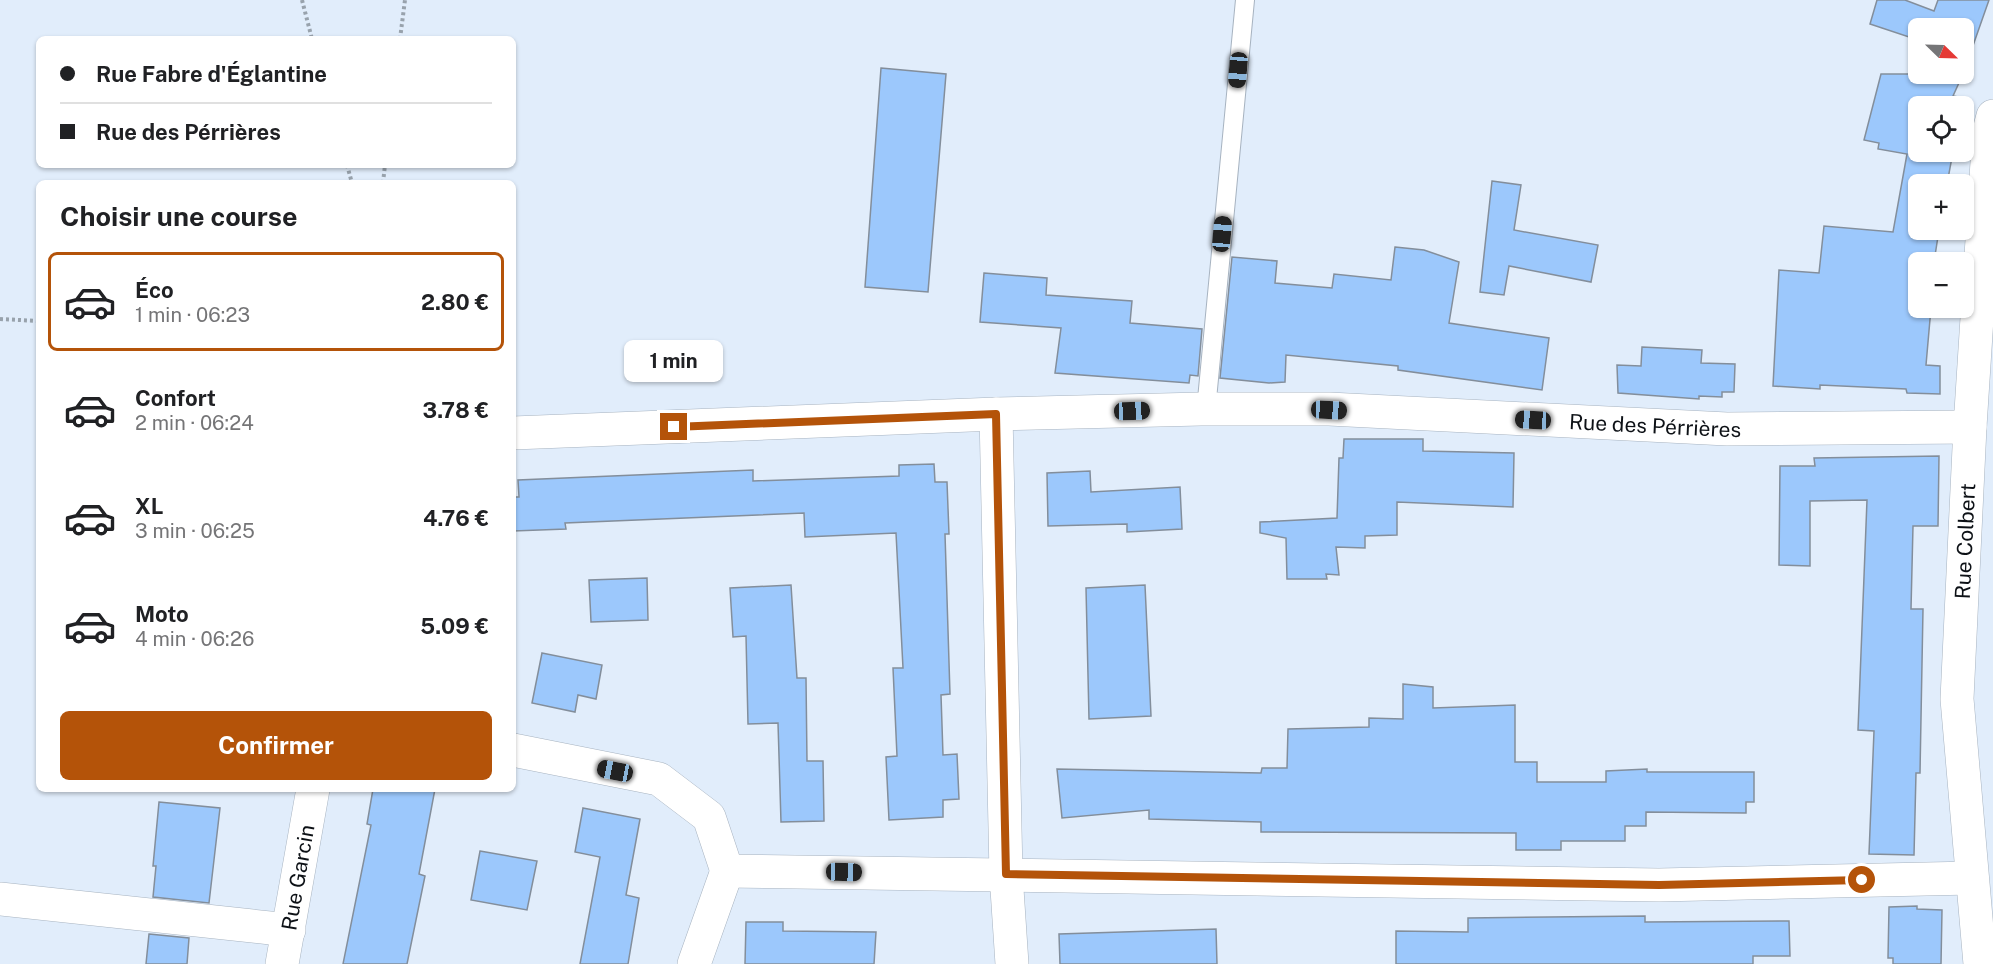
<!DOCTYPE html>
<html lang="fr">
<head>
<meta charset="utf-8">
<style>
  :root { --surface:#fff; --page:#f2f2f2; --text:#202124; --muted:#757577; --line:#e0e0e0; --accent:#b45309 }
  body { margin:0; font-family:"Public Sans",sans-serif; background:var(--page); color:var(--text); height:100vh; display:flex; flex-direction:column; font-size:22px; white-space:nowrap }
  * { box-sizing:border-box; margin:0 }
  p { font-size:20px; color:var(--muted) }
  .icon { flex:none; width:33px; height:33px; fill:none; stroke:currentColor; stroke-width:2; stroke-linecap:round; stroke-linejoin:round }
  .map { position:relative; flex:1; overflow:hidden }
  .sheet { position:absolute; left:36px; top:180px; width:480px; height:612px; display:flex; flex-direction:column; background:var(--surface); border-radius:9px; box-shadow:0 2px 4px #0004 }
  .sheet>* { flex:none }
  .top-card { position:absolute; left:36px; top:36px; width:480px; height:132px; border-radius:9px; box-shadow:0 2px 4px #0004; display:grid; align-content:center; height:132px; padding:0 24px; background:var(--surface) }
  .needle { width:39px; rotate:113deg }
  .buttons { position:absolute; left:1908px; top:18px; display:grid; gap:12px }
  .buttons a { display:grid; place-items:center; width:66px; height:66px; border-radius:9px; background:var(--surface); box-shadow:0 2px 4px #0004; font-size:30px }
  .end { position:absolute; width:27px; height:27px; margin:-14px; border:8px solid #b45309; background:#fff; box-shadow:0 0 0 3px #fff }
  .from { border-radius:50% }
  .bubble { position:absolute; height:42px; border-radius:9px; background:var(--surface); box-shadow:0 2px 4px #0004; font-size:20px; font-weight:700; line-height:42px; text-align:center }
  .car { position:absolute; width:18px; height:36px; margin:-18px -9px; border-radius:8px; box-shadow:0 0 4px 2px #0007; background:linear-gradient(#222 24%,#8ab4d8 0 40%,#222 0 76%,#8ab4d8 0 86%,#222 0) }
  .top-card b { display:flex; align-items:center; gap:21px; height:57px; font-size:22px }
  .top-card b+b { border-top:2px solid var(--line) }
  .top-card i { width:15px; height:15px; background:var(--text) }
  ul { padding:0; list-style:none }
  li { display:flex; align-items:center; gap:18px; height:99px; margin:0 12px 9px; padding:0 12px; border:3px solid transparent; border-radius:9px }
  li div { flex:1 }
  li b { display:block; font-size:22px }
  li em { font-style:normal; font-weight:700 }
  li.on { border-color:var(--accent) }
  li>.icon { width:54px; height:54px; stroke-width:1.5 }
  h2 { padding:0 24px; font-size:27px; line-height:72px }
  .cta { display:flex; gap:12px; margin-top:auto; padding:12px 24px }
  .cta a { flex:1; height:69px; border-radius:9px; background:var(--accent); color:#fff; font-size:24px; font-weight:700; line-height:69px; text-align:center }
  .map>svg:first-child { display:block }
  .building { fill:#9cc8fc; stroke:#838e9b; stroke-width:1.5 }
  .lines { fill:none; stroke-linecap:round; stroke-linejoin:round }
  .service-casing { stroke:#a7b3c0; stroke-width:20 }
  .minor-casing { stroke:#a7b3c0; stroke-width:34 }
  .path { stroke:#98a2ac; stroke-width:4; stroke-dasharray:3 3; stroke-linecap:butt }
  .service { stroke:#fff; stroke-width:18 }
  .minor { stroke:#fff; stroke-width:33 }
  .route { stroke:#b45309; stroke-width:8 }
  .labels { text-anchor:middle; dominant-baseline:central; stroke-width:6; stroke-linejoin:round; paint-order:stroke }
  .street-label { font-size:21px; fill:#0d1116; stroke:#f7f9fc }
</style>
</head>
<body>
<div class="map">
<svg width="1993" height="964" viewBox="0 0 1993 964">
  <rect width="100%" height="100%" fill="#e1edfb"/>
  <!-- building -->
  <g class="building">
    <polygon points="1877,0 1905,0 1934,11 1938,0 1989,0 1969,57 1964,55 1964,28 1918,28 1918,40 1870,24"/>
    <polygon points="881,68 946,74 928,292 865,287"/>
    <polygon points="1881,74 1963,74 1953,96 1964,98 1962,106 1918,106 1918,152 1953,152 1947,184 1918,184 1918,230 1939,230 1934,262 1918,262 1918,308 1931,308 1926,365 1940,366 1940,394 1907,393 1906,389 1820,385 1820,389 1773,386 1779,270 1819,273 1824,226 1893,232 1907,154 1878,149 1879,143 1864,140"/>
    <polygon points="1492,181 1521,185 1514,230 1598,245 1591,282 1509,266 1504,295 1480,292"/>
    <polygon points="1395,247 1424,250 1459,262 1449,323 1549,338 1542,390 1398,370 1398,366 1286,355 1285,382 1269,383 1220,378 1232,257 1277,261 1275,283 1332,288 1334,274 1391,280"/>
    <polygon points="984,273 1047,278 1046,295 1132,301 1130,323 1202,329 1198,376 1190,375 1189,383 1055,373 1061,328 980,322"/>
    <polygon points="1642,347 1702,350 1701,363 1735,364 1734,392 1722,392 1722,397 1699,396 1699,399 1618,393 1617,365 1641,366"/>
    <polygon points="1344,439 1423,439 1423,451 1514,453 1513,507 1397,502 1397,535 1365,536 1365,548 1336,547 1339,575 1326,574 1327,579 1287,579 1286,538 1260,533 1260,522 1337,518 1339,458 1343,458"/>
    <polygon points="1939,456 1938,526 1913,526 1911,609 1923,609 1920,773 1916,773 1914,855 1869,854 1874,731 1858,730 1867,500 1810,501 1810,566 1779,565 1780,466 1815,466 1814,458"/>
    <polygon points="934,464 935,482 947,482 949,534 945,534 950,694 941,695 943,755 957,754 959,799 943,800 943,817 889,820 886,757 897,756 893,668 903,668 896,533 805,537 804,513 565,523 566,529 513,531 513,497 519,497 518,480 753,470 753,481 899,476 899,465"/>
    <polygon points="1090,471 1091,492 1180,487 1182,529 1127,532 1127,524 1048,526 1047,473"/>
    <polygon points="647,578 648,620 591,622 589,580"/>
    <polygon points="791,585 797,678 806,678 807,761 823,761 824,821 781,822 778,723 748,724 746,636 733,637 730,588"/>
    <polygon points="1145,585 1151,716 1089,719 1086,588"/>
    <polygon points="542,653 602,665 596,699 578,695 575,712 532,703"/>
    <polygon points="1403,684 1433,687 1433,708 1515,705 1515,762 1537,762 1537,782 1606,782 1606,771 1647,769 1647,772 1754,772 1754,802 1746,802 1746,813 1646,812 1646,826 1625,826 1625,841 1561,841 1561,850 1516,850 1516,833 1261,832 1261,822 1149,819 1149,810 1062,818 1057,769 1261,773 1262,768 1287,768 1288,729 1369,727 1369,718 1403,719"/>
    <polygon points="373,789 435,789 419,874 425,876 407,964 343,964 371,825 367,824"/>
    <polygon points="159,802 220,808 209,903 153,897 156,866 153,866"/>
    <polygon points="583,808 640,819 626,895 639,898 628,964 580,964 600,857 575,852"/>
    <polygon points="480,851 537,861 527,910 471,900"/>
    <polygon points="1917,906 1917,909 1942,910 1941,964 1893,964 1893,958 1888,958 1889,907"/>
    <polygon points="1645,916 1645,922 1789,921 1790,956 1753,956 1753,964 1396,964 1396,931 1468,932 1468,918"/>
    <polygon points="746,922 783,922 783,931 876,932 874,964 745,964"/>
    <polygon points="1216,929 1217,964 1060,964 1059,934"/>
    <polygon points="149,934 189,938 187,964 146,964"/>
  </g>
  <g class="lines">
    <!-- service casing -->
    <g class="service-casing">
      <polyline id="service" points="1206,410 1245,0"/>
    </g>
    <!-- minor casing -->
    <g class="minor-casing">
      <g id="minor">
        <polyline points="996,414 1006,874 1012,964"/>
        <path id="s1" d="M 513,433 L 996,414 L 1201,409 L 1329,409 L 1727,429 L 1970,427"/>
        <polyline points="513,750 659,779 709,817 727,871 1659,885 1972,878"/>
        <polyline points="0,899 289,930"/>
        <path id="s2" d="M 282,964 L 313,789"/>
        <polyline points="694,964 727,871"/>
        <path id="s3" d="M 1980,964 L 1957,699 L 1970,427 L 1989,131 L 1993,116"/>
      </g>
    </g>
    <!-- path -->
    <g class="path">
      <polyline points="302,0 312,39"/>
      <polyline points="400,39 405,0"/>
      <polyline points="347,165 352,183"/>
      <polyline points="383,183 385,165"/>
      <polyline points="0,319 39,321"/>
    </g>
    <!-- service -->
    <use href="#service" class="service"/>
    <!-- minor -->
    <use href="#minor" class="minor"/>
  </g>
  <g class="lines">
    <!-- route -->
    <polyline class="route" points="674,427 996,414 1006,874 1659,885 1862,880"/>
  </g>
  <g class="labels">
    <!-- street labels -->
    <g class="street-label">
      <text stroke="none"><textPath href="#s1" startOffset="1143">Rue des Pérrières</textPath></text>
      <text stroke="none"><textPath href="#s3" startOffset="424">Rue Colbert</textPath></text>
      <text stroke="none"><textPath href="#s2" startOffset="88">Rue Garcin</textPath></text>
    </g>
  </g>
</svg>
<div class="buttons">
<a><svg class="needle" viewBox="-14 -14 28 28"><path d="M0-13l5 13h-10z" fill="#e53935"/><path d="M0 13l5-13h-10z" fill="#757577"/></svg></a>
<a><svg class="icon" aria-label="locate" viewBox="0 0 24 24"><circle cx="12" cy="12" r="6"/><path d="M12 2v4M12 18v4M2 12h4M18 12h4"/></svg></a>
<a>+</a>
<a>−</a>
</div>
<i class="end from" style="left:1862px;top:880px"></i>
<i class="end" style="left:674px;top:427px"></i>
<div class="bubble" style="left:624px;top:340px;width:99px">1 min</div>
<i class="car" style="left:1238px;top:70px;rotate:185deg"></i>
<i class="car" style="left:1222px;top:234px;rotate:5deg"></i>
<i class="car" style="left:1329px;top:410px;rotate:93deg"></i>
<i class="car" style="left:1132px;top:411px;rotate:88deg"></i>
<i class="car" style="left:1533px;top:420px;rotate:273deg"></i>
<i class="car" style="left:615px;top:771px;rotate:281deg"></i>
<i class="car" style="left:844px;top:872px;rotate:91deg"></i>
<div class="top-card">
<b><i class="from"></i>Rue Fabre d'Églantine</b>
<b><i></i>Rue des Pérrières</b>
</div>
<section class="sheet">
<h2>Choisir une course</h2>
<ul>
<li class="on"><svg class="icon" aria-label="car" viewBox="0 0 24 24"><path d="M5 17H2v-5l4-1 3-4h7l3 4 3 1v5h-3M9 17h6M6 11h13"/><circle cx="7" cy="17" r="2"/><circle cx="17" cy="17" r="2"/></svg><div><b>Éco</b><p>1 min · 06:23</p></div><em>2.80 €</em></li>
<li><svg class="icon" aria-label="car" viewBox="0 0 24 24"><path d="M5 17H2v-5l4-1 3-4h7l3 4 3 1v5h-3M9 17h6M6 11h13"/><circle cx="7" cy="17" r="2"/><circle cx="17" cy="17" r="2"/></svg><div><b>Confort</b><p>2 min · 06:24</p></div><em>3.78 €</em></li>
<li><svg class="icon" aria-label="car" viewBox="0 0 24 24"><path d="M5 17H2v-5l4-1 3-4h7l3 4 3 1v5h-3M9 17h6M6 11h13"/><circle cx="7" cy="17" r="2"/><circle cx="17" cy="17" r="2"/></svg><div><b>XL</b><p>3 min · 06:25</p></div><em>4.76 €</em></li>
<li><svg class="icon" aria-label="car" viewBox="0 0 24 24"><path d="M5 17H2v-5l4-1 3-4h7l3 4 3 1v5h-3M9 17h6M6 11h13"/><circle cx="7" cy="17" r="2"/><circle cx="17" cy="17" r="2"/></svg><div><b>Moto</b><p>4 min · 06:26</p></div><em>5.09 €</em></li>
</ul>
<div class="cta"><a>Confirmer</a></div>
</section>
</div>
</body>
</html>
